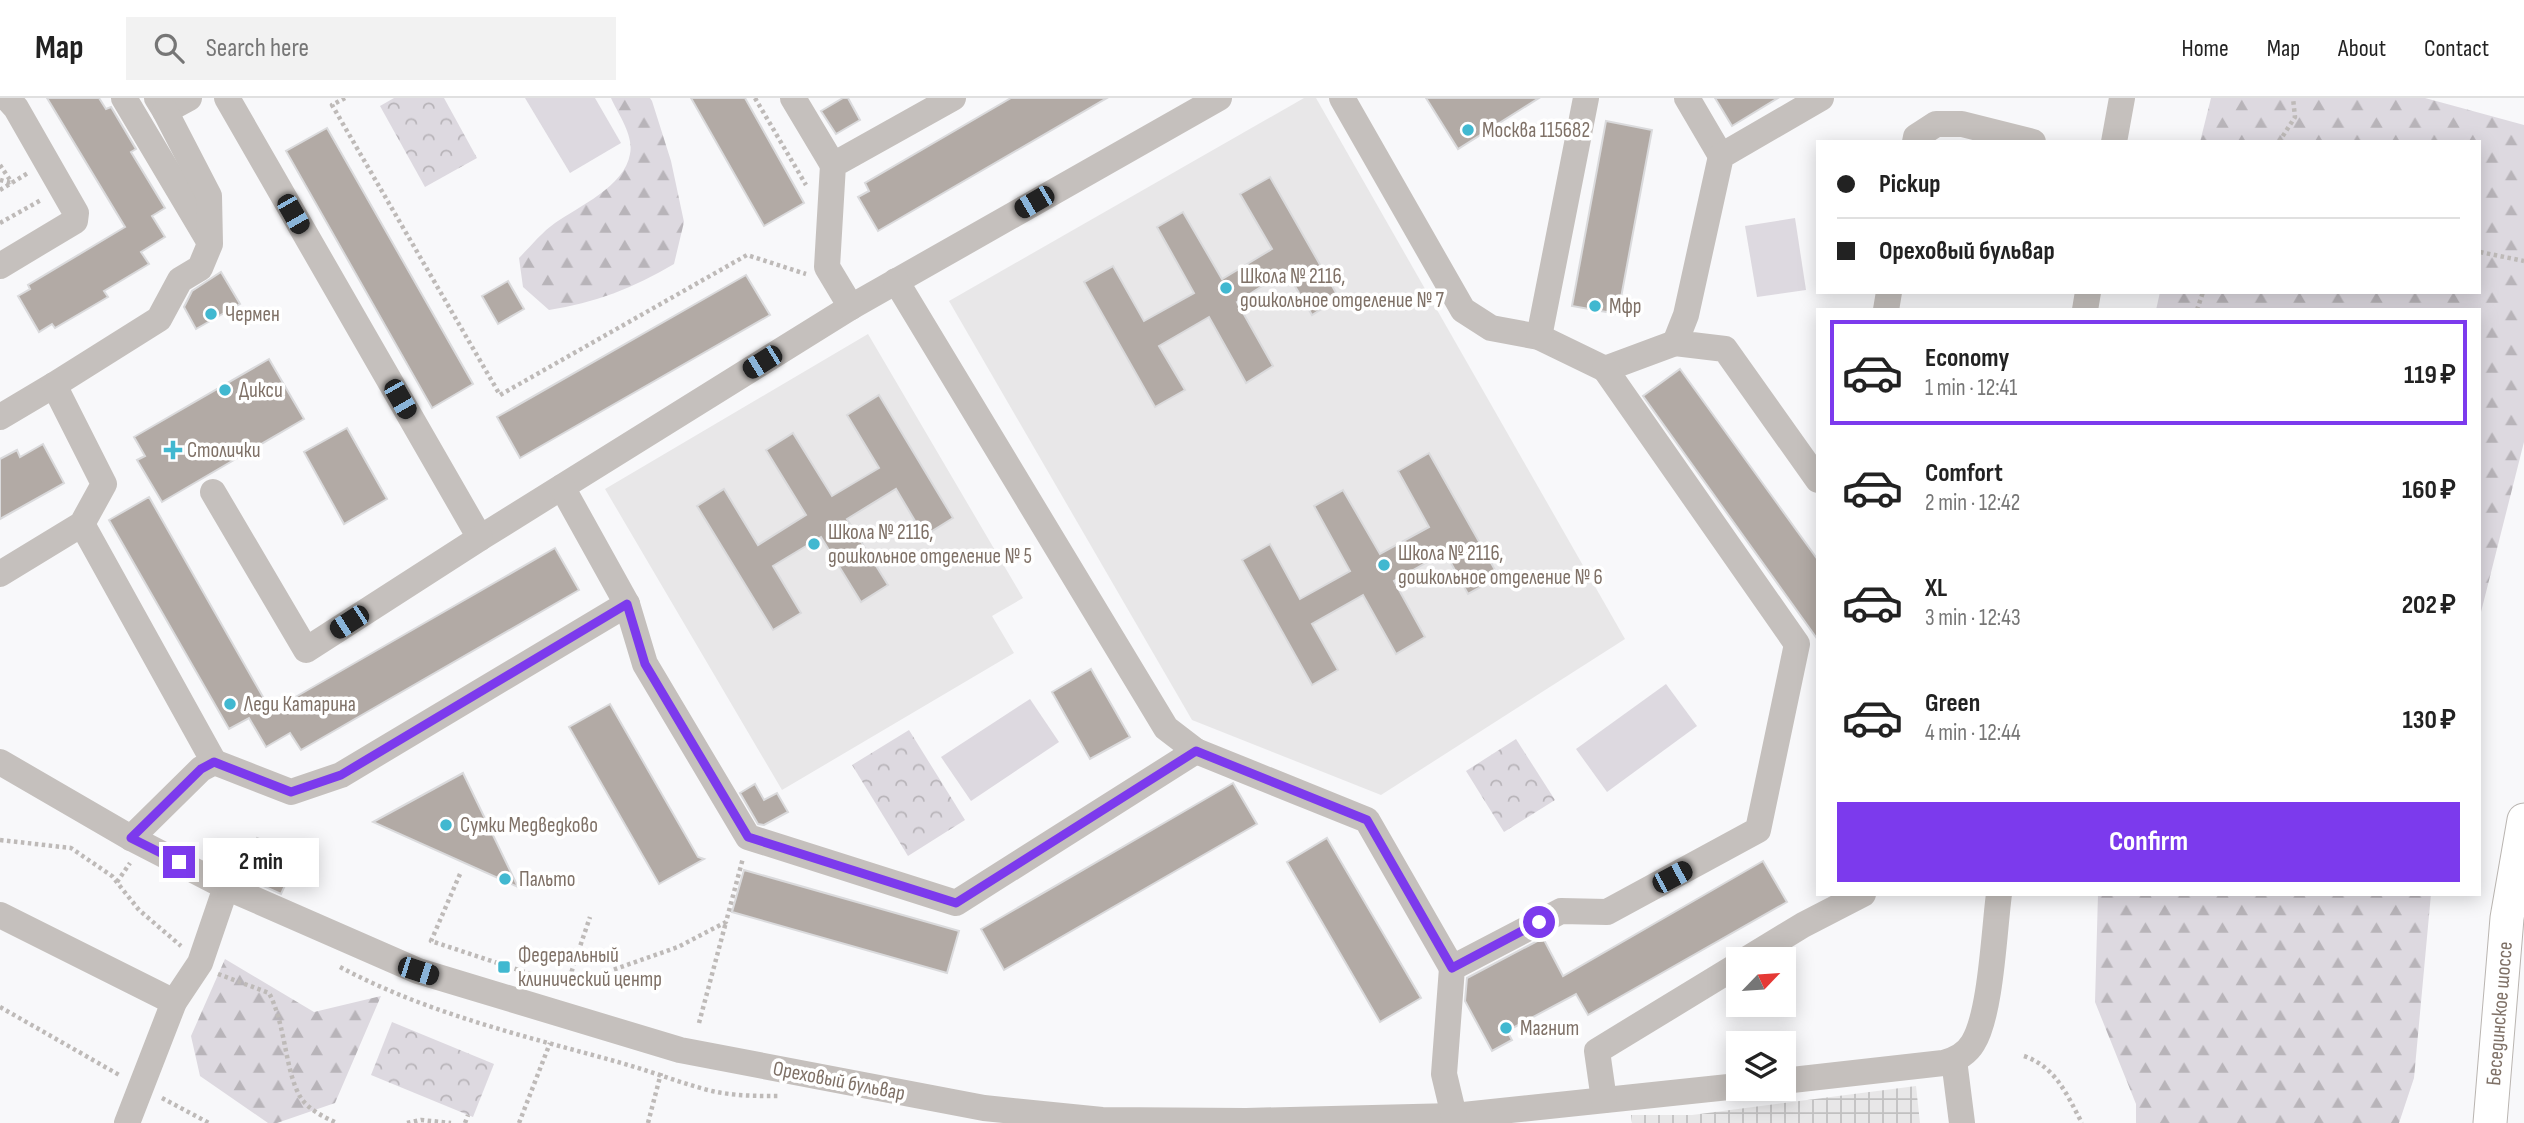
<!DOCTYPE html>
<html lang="en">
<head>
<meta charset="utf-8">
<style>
  :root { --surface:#fff; --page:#f2f2f2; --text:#222; --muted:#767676; --line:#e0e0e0; --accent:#7c3aed }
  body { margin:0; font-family:"Sofia Sans Condensed",sans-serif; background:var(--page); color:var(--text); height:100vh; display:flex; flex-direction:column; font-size:26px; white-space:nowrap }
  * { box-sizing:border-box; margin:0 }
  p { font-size:23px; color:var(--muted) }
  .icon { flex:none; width:38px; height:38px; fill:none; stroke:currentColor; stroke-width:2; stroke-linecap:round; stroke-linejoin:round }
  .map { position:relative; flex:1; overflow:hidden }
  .drawer { position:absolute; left:1816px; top:210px; width:665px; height:588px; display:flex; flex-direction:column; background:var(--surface); border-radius:0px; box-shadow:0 4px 18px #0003 }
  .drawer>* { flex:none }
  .top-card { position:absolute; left:1816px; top:42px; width:665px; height:154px; border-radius:0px; box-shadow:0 4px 18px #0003; display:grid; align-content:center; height:154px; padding:0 21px; background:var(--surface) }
  .needle { width:46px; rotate:65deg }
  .fabs { position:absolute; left:1726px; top:849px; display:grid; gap:14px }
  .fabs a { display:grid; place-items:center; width:70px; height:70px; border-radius:0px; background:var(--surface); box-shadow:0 4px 18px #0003; font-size:35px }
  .end { position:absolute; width:32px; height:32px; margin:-16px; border:9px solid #7c3aed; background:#fff; box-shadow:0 0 0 4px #fff }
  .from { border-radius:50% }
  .bubble { position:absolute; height:49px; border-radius:0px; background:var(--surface); box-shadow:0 4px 18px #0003; font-size:23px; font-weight:700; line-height:49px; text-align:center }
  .car { position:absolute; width:21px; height:42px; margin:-21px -10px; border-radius:9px; box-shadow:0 0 5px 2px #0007; background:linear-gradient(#222 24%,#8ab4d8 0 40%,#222 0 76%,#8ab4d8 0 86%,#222 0) }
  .top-card b { display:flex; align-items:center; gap:24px; height:66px; font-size:26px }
  .top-card b+b { border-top:2px solid var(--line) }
  .top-card i { width:18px; height:18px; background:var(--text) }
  ul { padding:12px 0 0; list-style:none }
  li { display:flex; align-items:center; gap:21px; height:105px; margin:0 14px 10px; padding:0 7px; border:4px solid transparent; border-radius:0px }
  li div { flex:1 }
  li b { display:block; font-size:26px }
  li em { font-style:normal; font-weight:700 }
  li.on { border-color:var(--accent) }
  li>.icon { width:63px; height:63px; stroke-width:1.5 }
  .button { display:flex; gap:14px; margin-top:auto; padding:14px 21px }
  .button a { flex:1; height:80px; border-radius:0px; background:var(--accent); color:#fff; font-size:28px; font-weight:700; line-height:80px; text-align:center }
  header { display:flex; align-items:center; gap:42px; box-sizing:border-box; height:98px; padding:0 35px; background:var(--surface); border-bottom:2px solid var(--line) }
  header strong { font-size:33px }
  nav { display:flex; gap:38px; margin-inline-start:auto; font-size:24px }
  .search { width:490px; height:63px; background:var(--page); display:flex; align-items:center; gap:18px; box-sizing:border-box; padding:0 24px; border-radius:0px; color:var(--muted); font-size:26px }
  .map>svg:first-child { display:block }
  .built { fill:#e8e7e8 }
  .industrial { fill:url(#industrial-grid) }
  .forest { fill:url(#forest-firs) }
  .park { fill:url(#park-crowns) }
  .pitch { fill:#ddd9e0 }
  .building { fill:#b2aaa5; stroke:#dadadc; stroke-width:2 }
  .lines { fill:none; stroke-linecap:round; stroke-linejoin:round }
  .major-casing { stroke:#bab5b1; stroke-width:35 }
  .path { stroke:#bebab8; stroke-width:4.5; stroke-dasharray:3.5 3.5; stroke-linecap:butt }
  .minor { stroke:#c5c0bd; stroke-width:26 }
  .major { stroke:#fff; stroke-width:33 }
  .route { stroke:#7c3aed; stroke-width:9 }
  .poi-dot { fill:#41b8d0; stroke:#fff; stroke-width:2.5 }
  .labels { text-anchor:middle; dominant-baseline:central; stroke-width:7; stroke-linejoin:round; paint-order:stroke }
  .poi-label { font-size:21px; fill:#7f7167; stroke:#fff; text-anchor:start }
  .street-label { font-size:21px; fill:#7f7167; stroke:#fff }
</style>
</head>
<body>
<header>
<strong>Map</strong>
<div class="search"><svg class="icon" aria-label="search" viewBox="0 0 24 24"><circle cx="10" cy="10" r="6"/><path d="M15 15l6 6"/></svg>Search here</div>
<nav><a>Home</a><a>Map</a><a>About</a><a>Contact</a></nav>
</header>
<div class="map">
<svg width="2524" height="1025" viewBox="0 0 2524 1025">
  <defs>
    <pattern id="industrial-grid" width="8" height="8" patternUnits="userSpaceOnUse" patternTransform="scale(1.75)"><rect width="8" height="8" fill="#e8e7e8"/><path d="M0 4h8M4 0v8" fill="none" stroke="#c1c0c0"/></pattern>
    <pattern id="forest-firs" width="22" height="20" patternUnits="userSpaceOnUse" patternTransform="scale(1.75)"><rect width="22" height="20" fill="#ddd9e0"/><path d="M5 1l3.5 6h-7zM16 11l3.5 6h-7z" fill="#b8b4b9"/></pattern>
    <pattern id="park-crowns" width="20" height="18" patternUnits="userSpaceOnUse" patternTransform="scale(1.75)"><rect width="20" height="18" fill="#ddd9e0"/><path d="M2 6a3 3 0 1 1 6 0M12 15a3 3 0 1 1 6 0" fill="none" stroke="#b8b4b9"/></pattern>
  </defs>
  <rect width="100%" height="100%" fill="#f8f8fa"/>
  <!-- built -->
  <g class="built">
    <polygon points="1304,0 1316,0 1625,541 1381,697 1192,622 949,203"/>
    <polygon points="868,236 1023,500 992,518 1014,555 782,692 605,391"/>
  </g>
  <!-- industrial -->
  <polygon class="industrial" points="1916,988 1920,1025 1632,1025 1631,1017 1692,1017"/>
  <!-- forest -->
  <g class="forest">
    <path d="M 611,0 L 650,0 L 652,3 L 671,63 L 684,124 L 674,166 C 634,190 594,205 549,212 L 523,189 L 519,160 C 531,148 542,134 555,125 C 578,109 625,88 630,56 C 634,37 618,16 611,0 Z"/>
    <polygon points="2211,0 2425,0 2524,27 2524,344 2480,518 2480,212 2156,212 2160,194 2480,194 2480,44 2200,44"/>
    <polygon points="2098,796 2431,796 2414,980 2399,1025 2136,1025 2136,1006 2095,904"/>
    <polygon points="225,861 314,914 381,898 335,1005 277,1025 268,1025 200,978 191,938"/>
  </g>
  <!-- park -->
  <g class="park">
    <polygon points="394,0 444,0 477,60 425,89 380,8"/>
    <polygon points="909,632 965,722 908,758 852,667"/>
    <polygon points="1516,641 1555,702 1504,734 1466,673"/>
    <polygon points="392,924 494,966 473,1019 371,977"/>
  </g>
  <!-- pitch -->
  <g class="pitch">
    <polygon points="525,0 595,0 621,45 570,75"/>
    <polygon points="1795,120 1806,192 1757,199 1745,128"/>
    <polygon points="1666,586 1697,628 1607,694 1576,651"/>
    <polygon points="1030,601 1059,644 971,703 941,659"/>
  </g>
  <!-- building -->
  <g class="building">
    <polygon points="47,0 99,0 106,11 111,9 136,51 131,54 165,110 152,118 165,139 141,154 149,166 104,193 108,199 55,230 52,226 39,234 18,198 30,191 28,187 125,129"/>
    <polygon points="691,0 745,0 804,105 764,128"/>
    <polygon points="843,0 848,0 860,22 836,36 821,13"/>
    <polygon points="1011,0 1107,0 878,133 858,99 869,93 865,85"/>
    <polygon points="1426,0 1539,0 1458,51"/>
    <polygon points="1715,0 1778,0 1732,28"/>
    <polygon points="1606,23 1652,32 1618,216 1572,208"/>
    <polygon points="327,30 473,286 432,310 286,53"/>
    <polygon points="1270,79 1339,200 1312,217 1286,173 1237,204 1273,268 1246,285 1209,219 1159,248 1185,292 1155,309 1084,184 1113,168 1144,223 1194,195 1157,129 1183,114 1222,181 1272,151 1240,96"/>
    <polygon points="221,174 240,206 196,231 184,209 192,193"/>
    <polygon points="746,177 770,217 520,360 497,319"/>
    <polygon points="508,183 524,211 498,226 482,198"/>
    <polygon points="269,261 304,321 162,404 137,362 145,358 134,339"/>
    <polygon points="1680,271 1818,462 1818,542 1643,298"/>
    <polygon points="879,297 953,420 924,438 896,391 847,421 888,487 861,504 821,439 773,468 801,515 773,532 697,408 724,391 758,447 806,417 766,352 793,335 832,398 879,370 847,317"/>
    <polygon points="347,330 387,401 344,426 304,354"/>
    <polygon points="43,346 64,385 0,421 0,361 17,352 20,359"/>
    <polygon points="1429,355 1499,479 1468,496 1445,454 1394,483 1425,539 1396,556 1363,497 1312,526 1338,572 1312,587 1242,462 1270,446 1300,501 1350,473 1314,408 1343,392 1380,456 1429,429 1398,373"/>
    <polygon points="149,399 271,613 555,450 579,492 301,652 290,635 266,649 249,620 229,631 109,422"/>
    <polygon points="1091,571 1130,639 1090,661 1052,594"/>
    <polygon points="610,606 698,759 704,761 659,786 569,629"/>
    <polygon points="463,675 518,789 373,724"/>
    <polygon points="1233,685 1257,726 1004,872 981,831"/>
    <polygon points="755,686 764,702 777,695 788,714 764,727 758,726 740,695"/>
    <polygon points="257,740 298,760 281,796 239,777"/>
    <polygon points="1327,740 1421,900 1380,924 1287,764"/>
    <polygon points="1763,763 1787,804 1588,917 1576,896 1507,933 1512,942 1492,953 1465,903 1467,880 1543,840 1563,878"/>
    <polygon points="744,772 959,833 947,875 732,814"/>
  </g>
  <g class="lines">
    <!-- major casing -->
    <g class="major-casing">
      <g id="major">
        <path id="s1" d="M 2490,1025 L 2507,820 L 2524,722"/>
      </g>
    </g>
    <!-- path -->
    <g class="path">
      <polyline points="345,0 332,7 500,297 747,157 806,176"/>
      <polyline points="755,0 806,87"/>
      <polyline points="2279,44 2295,19 2293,0"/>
      <polyline points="0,67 12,85"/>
      <polyline points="0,82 11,85"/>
      <polyline points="0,92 28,75"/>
      <polyline points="0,125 41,102"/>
      <polyline points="2480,154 2524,163"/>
      <polyline points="2197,212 2203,194"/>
      <polyline points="0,742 71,750 112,778 139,812 181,848"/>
      <polyline points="460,776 431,843 567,888 678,849 726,824 743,760"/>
      <polyline points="117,784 130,765"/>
      <path d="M 340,869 C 426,915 524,938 618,964 C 647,972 675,983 704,991 C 729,998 754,998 779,998"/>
      <path d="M 218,876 L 269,895 C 286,927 285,975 301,1000 C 309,1012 324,1019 337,1025"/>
      <polyline points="567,887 590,819"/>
      <polyline points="0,909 121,978"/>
      <polyline points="699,925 726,824"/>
      <path d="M 2024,958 C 2056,969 2067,997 2082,1025"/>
      <polyline points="162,1000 209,1025"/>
      <polyline points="407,1025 421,1022 451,1025"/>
      <polyline points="465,1025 468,1017"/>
      <polyline points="519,1025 550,945"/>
      <polyline points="648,1025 661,975"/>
    </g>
    <!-- minor -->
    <g class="minor">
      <polyline points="124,0 209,143"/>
      <polyline points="157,0 165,13 189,0"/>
      <polyline points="227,0 480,440 851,209 1219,0"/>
      <polyline points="793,0 833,67"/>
      <polyline points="1342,0 1463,212 1491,230 1539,239 1605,271 1675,245"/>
      <polyline points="1687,0 1721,58"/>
      <polyline points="1915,44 1916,39 1936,26 1962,26 2033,44"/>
      <polyline points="2114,44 2122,0"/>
      <polyline points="0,168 75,123 76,115 16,10 7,0"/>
      <polyline points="896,183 1166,630 1196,653 1367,722 1452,870"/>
      <polyline points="851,209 827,169 833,67 953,0"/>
      <polyline points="1886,212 1889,194"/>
      <polyline points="2085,212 2088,194"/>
      <polyline points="1539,239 1586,0"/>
      <polyline points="0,319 54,287"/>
      <polyline points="1818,382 1725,251 1675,245 1686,217 1721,58 1821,0"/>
      <polyline points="213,394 306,552 480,440"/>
      <polyline points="82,426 214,664"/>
      <polyline points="0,476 82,426 104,386 54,287 159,221 180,182 200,170 210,146 209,98 165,13"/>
      <polyline points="627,506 645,566 748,739 956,805 1196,653"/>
      <polyline points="0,664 131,740 226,789 418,873 680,952 984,1010 1102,1022 1246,1023 1454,1018 1738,988"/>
      <polyline points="131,740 201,671 214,664 291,694 341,677 627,506 562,389"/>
      <polyline points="0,817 174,904"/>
      <polyline points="1747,861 1803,827 1863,796"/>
      <polyline points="1954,962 1962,1025"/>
      <path d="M 1783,983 L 1943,965 C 1955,962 1966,957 1973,945 C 1991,916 1994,833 1999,796"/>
      <polyline points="1604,1002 1597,953 1738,867"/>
      <polyline points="1454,1018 1444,976 1452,870 1561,813 1607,814 1758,732 1797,546 1605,271"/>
      <polyline points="127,1025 174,904 200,865 226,789"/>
    </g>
    <!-- major -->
    <use href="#major" class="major"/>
  </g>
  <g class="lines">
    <!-- route -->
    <polyline class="route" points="179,764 131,740 201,671 214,664 291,694 341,677 627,506 645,566 748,739 956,805 1196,653 1367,722 1452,870 1539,824"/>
  </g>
  <!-- markers -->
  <g class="poi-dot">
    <circle cx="1468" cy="32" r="7"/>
    <circle cx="1226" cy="190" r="7"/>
    <circle cx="1595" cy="208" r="7"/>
    <circle cx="211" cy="216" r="7"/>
    <circle cx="225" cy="292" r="7"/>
    <path d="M169.5 341.5h7v7h7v7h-7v7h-7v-7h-7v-7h7z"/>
    <circle cx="814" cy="446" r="7"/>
    <circle cx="1384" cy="467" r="7"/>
    <circle cx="230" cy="606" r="7"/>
    <circle cx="446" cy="727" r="7"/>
    <circle cx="505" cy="781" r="7"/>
    <rect x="497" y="862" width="14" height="14" rx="3.5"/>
    <circle cx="1506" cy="930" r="7"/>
  </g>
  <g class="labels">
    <!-- poi labels -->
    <g class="poi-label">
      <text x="1482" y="32">Москва 115682</text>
      <text x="1240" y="178">Школа № 2116,<tspan x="1240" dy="24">дошкольное отделение № 7</tspan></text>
      <text x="1609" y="208">Мфр</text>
      <text x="225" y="216">Чермен</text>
      <text x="239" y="292">Дикси</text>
      <text x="187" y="352">Столички</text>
      <text x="828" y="434">Школа № 2116,<tspan x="828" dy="24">дошкольное отделение № 5</tspan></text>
      <text x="1398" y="455">Школа № 2116,<tspan x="1398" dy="24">дошкольное отделение № 6</tspan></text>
      <text x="244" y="606">Леди Катарина</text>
      <text x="460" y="727">Сумки Медведково</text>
      <text x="519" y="781">Пальто</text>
      <text x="518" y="857">Федеральный<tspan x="518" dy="24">клинический центр</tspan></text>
      <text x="1520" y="930">Магнит</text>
    </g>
    <!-- street labels -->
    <g class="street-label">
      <text stroke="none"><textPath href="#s1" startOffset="110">Бесединское шоссе</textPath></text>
      <text transform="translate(839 983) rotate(11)">Ореховый бульвар</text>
    </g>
  </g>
</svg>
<div class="fabs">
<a><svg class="needle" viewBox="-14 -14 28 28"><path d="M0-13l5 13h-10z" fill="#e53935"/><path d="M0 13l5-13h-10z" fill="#767676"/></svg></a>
<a><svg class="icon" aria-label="layers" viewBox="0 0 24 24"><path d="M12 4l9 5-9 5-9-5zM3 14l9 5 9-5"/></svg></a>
</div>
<i class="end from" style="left:1539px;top:824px"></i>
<i class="end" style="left:179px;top:764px"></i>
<div class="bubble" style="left:203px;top:740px;width:116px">2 min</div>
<i class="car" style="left:1034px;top:104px;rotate:240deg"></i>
<i class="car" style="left:293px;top:116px;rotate:150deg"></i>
<i class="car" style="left:762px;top:264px;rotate:238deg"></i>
<i class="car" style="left:400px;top:301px;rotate:150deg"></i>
<i class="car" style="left:349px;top:524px;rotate:237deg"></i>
<i class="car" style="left:1672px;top:779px;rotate:62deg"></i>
<i class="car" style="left:418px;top:873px;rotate:108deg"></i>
<div class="top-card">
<b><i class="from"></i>Pickup</b>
<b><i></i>Ореховый бульвар</b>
</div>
<section class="drawer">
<ul>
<li class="on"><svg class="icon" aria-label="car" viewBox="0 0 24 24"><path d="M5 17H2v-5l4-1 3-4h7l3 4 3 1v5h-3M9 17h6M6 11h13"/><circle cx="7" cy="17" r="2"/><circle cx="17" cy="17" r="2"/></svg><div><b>Economy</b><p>1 min · 12:41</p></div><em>119 ₽</em></li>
<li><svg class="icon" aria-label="car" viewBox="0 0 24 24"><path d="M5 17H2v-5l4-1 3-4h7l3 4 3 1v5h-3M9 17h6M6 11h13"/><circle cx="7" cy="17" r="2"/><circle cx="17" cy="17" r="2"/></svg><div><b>Comfort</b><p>2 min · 12:42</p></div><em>160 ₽</em></li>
<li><svg class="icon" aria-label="car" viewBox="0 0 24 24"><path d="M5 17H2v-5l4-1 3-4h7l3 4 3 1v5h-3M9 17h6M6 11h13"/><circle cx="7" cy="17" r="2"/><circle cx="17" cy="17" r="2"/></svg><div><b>XL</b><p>3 min · 12:43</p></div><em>202 ₽</em></li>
<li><svg class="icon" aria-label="car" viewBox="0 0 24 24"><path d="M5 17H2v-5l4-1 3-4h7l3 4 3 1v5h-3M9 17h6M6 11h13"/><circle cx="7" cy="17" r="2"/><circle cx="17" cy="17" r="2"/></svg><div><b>Green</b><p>4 min · 12:44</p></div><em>130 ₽</em></li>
</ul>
<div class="button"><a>Confirm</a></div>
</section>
</div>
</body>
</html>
